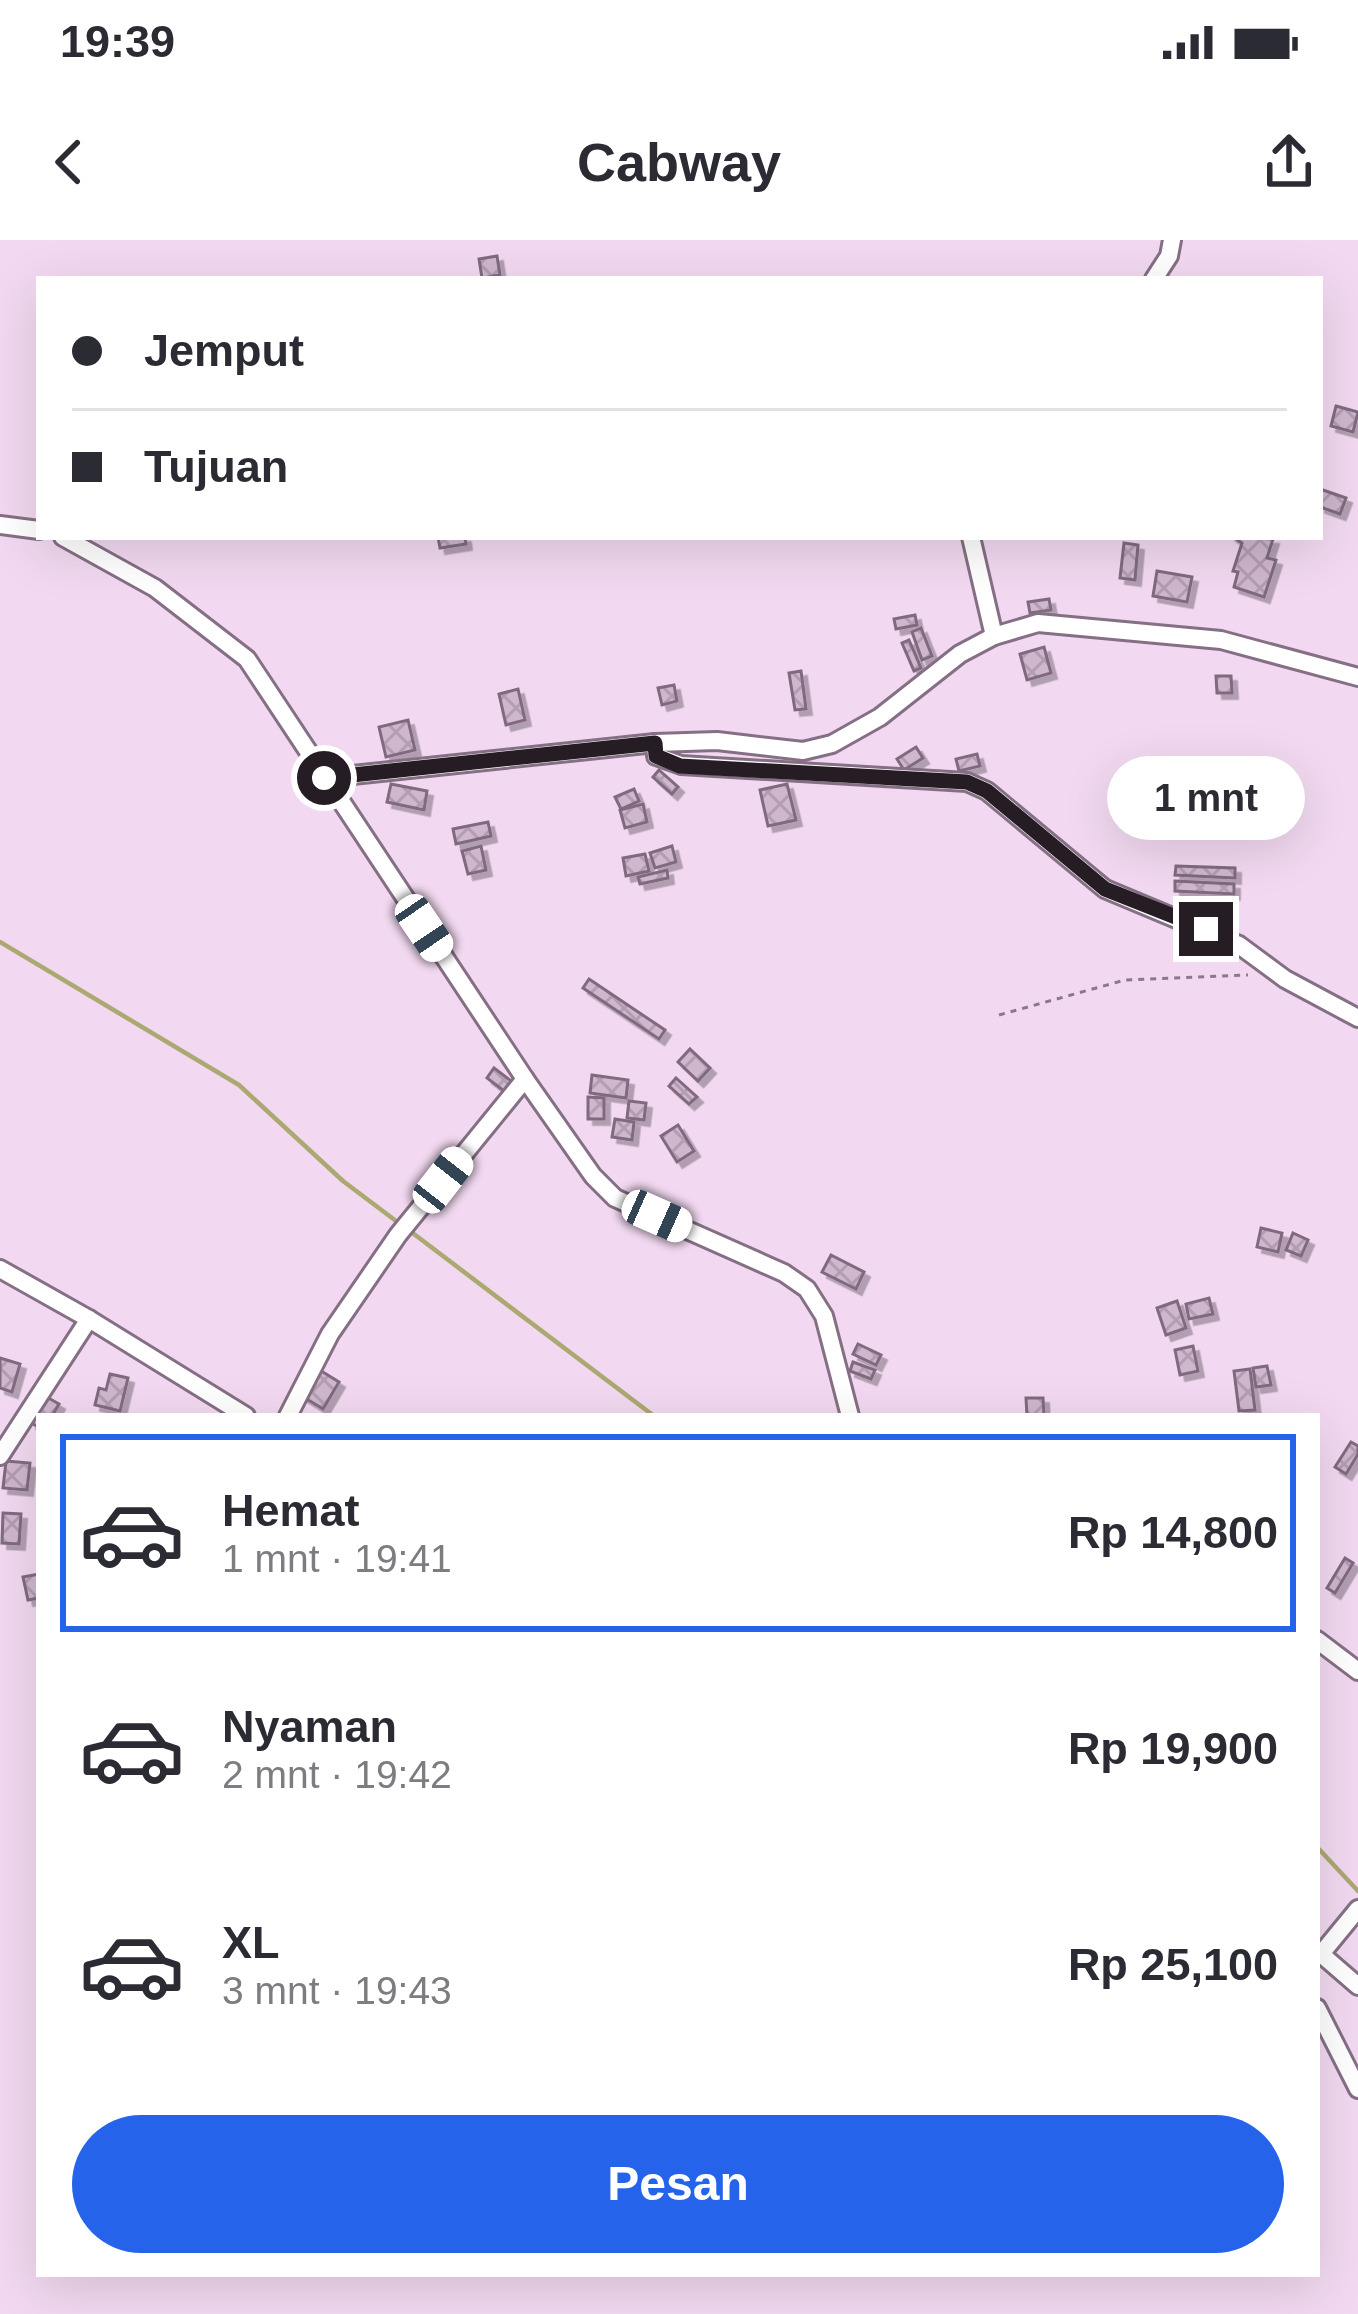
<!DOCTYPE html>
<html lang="id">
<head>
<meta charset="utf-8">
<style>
  :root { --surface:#fff; --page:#f2f2f3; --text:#2b2b33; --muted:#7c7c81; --line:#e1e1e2; --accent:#2563eb }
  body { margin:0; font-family:Helvetica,sans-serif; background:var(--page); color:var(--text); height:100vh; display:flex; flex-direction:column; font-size:45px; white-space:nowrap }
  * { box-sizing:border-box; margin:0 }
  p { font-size:39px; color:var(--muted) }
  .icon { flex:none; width:66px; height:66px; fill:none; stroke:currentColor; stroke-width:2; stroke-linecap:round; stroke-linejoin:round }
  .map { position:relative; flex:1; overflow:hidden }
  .side { position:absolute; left:36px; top:1173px; width:1284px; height:864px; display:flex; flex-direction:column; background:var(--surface); border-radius:0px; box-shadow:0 12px 48px #0002 }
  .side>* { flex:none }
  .guide { position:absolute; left:36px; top:36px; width:1287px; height:264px; border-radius:0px; box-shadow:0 12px 48px #0002; display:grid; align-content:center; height:264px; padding:0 36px; background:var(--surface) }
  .end { position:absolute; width:54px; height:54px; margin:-27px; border:15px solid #251c24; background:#fff; box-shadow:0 0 0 6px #fff }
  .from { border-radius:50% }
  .bubble { position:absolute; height:84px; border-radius:42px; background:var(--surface); box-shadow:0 12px 48px #0002; font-size:39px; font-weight:600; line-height:84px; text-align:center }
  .car { position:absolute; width:36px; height:72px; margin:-36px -18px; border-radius:15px; box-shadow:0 0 9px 3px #0007; background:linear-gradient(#fff 24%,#345 0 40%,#fff 0 76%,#345 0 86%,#fff 0) }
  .guide b { display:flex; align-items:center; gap:42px; height:114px; font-size:45px }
  .guide b+b { border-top:3px solid var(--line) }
  .guide i { width:30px; height:30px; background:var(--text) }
  ul { padding:21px 0 0; list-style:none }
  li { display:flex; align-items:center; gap:36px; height:198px; margin:0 24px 18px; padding:0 12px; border:6px solid transparent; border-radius:0px }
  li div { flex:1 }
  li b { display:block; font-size:45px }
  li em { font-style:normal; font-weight:600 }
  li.active { border-color:var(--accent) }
  li>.icon { width:108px; height:108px; stroke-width:1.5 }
  .action { display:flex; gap:24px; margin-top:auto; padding:24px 36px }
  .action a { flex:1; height:138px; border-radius:72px; background:var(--accent); color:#fff; font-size:48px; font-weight:600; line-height:138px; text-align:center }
  .status { display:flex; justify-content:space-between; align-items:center; height:84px; padding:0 60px; background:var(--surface); direction:ltr }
  .status svg { height:33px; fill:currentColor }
  header { display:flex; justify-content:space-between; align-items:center; height:156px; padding:0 36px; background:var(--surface); font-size:54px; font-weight:600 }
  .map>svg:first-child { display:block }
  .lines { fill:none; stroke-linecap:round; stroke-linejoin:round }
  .stream { stroke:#aca872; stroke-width:4.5 }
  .building { fill:url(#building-cross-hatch); stroke:#816b80; stroke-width:3; filter:url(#shadow) }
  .street-casing { stroke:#856f84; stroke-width:22 }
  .path { stroke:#8a7989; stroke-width:3; stroke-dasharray:6 6; stroke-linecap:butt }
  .street { stroke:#fff; stroke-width:16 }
  .route { stroke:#251c24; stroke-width:15 }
</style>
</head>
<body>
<div class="status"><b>19:39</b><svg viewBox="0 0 49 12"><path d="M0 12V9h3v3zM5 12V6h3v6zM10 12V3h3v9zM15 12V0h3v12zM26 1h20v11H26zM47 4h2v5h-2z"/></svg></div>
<header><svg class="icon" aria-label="back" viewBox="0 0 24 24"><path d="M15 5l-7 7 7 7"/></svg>Cabway<svg class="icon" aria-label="share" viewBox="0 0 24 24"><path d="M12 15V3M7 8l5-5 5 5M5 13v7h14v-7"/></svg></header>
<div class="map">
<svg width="1358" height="2074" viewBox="0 0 1358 2074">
  <defs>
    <pattern id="building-cross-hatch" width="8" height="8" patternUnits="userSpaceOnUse" patternTransform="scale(3)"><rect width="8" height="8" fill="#cfb7ce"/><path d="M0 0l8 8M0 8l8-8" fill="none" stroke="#b29db1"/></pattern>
    <filter id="shadow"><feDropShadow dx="5.5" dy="5.5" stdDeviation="0" flood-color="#0004"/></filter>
  </defs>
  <rect width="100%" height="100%" fill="#f2d9f1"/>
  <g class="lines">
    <!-- stream -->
    <g class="stream">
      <polyline points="0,702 239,845 343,941 400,984"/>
      <polyline points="410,991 654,1176"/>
      <polyline points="1317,1607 1358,1651"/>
    </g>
  </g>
  <!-- building -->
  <g class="building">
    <polygon points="497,16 500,35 482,38 479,19"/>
    <polygon points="1336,166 1358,172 1353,192 1331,186"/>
    <polygon points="1320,249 1346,258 1340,274 1320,267"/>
    <polygon points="438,297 465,297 466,304 440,308"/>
    <polygon points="1233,297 1273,299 1267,318 1276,320 1264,357 1234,347 1238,332 1233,331 1242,303"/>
    <polygon points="1124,303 1138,305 1135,340 1120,338"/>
    <polygon points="1157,331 1192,337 1187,362 1153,356"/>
    <polygon points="1049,359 1051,370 1030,373 1028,362"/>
    <polygon points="915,375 917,385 896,389 894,379"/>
    <polygon points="921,388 932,416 922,420 912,392"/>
    <polygon points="909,400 921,428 914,431 902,403"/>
    <polygon points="1044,407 1051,433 1027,440 1020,414"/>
    <polygon points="801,431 806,469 795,470 789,433"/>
    <polygon points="1216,436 1231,436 1232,453 1217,453"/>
    <polygon points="674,445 677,461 662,465 658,448"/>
    <polygon points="518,449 525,480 506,485 499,454"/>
    <polygon points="408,480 415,510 386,517 379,487"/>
    <polygon points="916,507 923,518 904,530 897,519"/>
    <polygon points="977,514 980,526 959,531 956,519"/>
    <polygon points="659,530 678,547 672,554 653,537"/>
    <polygon points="391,544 427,551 424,570 387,562"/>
    <polygon points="787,544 796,580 768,586 760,550"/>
    <polygon points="634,549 639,561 621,569 615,557"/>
    <polygon points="643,564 647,582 625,588 620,570"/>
    <polygon points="488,582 491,596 456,604 453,589"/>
    <polygon points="481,606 486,630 468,634 462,611"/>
    <polygon points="672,606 676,622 655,628 650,613"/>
    <polygon points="645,614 649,631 626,636 623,618"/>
    <polygon points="1176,626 1235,628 1235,638 1175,635"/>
    <polygon points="667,630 668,638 640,644 638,637"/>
    <polygon points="1175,641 1234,644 1234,654 1175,651"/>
    <polygon points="589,739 665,790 659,799 583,748"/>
    <polygon points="690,809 710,828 698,841 678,822"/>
    <polygon points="494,828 511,841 504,851 487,838"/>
    <polygon points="592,835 628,840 626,858 590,853"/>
    <polygon points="676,838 697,857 689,864 669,846"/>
    <polygon points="588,857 604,858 604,879 588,879"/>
    <polygon points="629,861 646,863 644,880 627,878"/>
    <polygon points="615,879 634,882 632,900 612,897"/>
    <polygon points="678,885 694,911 677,922 661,896"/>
    <polygon points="1261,988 1282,993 1278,1012 1257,1007"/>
    <polygon points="1293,993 1308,1000 1301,1016 1286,1010"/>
    <polygon points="831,1015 864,1032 856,1049 822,1032"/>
    <polygon points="1209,1058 1213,1074 1189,1079 1186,1064"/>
    <polygon points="1177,1061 1186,1088 1166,1095 1157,1068"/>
    <polygon points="858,1104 881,1115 876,1125 853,1114"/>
    <polygon points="1193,1106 1198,1131 1180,1135 1175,1110"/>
    <polygon points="0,1118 20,1124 12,1152 0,1148"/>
    <polygon points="853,1122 875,1130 871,1139 850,1131"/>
    <polygon points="1267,1126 1271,1145 1256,1147 1253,1128"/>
    <polygon points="318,1129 339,1142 323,1169 302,1156"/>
    <polygon points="1250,1129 1255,1170 1239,1171 1234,1131"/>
    <polygon points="110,1134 128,1138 120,1171 95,1165 99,1148 106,1150"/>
    <polygon points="45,1156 59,1164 52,1176 39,1176 39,1187 31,1183"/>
    <polygon points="1026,1158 1043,1158 1044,1176 1027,1176"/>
    <polygon points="1351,1202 1358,1206 1358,1214 1346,1234 1335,1227"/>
    <polygon points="6,1221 30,1223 27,1250 3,1248"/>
    <polygon points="3,1273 21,1274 19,1304 2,1303"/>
    <polygon points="1345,1318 1353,1323 1335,1353 1327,1348"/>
    <polygon points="39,1334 39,1358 28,1360 23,1337"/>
  </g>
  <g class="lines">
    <!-- street casing -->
    <g class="street-casing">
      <g id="street">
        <polyline points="1154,39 1169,16 1172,0"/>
        <polyline points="0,285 39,290"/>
        <polyline points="63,297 155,348 247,419 525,839 593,936 615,958 784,1033 807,1049 824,1076 850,1176"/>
        <polyline points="971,297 994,396"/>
        <polyline points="655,503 656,516 681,525 967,542 987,551 1105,649 1239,705 1285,739 1358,778"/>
        <polyline points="324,538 655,503 717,501 803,511 832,504 880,477 960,414 994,396 1038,383 1221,400 1358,437"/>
        <polyline points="0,1029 89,1079 246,1176"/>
        <polyline points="288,1176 330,1094 398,995 525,839"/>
        <polyline points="0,1216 89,1079"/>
        <polyline points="1317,1400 1358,1431"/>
        <polyline points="1317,1711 1321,1714 1358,1669"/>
        <polyline points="1321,1714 1358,1746"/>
        <polyline points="1317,1768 1358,1849"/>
      </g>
    </g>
    <!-- path -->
    <polyline class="path" points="999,775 1125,740 1248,735"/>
    <!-- street -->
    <use href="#street" class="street"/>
  </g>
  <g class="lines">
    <!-- route -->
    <polyline class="route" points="324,538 655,503 656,516 680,526 967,542 987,551 1105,649 1206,689"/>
  </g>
</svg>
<i class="end from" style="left:324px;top:538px"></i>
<i class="end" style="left:1206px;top:689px"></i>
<div class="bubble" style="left:1107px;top:516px;width:198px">1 mnt</div>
<i class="car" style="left:424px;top:688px;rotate:146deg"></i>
<i class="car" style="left:443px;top:940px;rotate:38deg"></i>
<i class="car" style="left:657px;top:976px;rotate:114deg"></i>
<div class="guide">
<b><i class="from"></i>Jemput</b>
<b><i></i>Tujuan</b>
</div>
<section class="side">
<ul>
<li class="active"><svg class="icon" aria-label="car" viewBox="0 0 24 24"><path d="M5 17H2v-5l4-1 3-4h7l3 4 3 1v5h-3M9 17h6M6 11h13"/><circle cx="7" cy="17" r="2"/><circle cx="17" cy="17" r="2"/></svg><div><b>Hemat</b><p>1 mnt · 19:41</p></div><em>Rp 14,800</em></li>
<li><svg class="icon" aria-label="car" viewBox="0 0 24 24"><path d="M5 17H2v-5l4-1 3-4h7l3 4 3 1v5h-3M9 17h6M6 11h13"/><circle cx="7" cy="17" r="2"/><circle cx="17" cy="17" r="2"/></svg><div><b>Nyaman</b><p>2 mnt · 19:42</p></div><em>Rp 19,900</em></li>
<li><svg class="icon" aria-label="car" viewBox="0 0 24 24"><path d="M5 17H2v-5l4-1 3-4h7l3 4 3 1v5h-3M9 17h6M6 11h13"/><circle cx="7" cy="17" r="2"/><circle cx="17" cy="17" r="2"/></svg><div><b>XL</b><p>3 mnt · 19:43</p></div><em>Rp 25,100</em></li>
</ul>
<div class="action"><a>Pesan</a></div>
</section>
</div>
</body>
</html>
